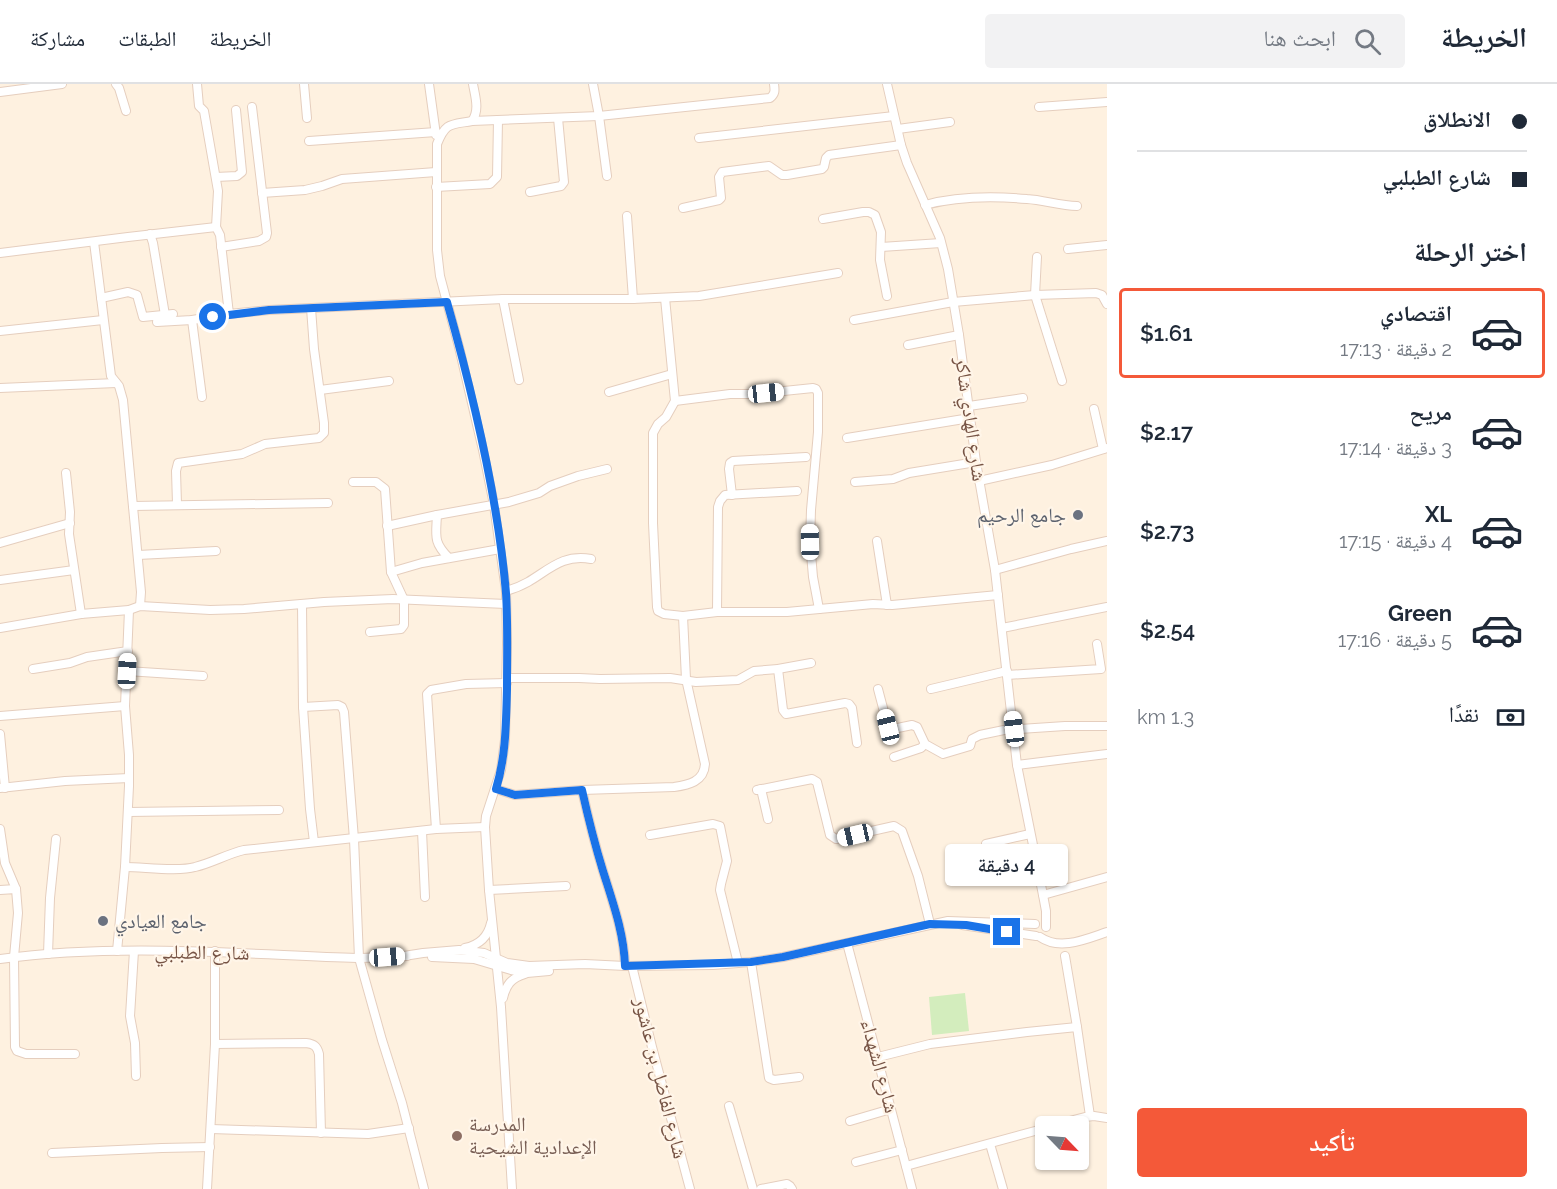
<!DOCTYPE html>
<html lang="ar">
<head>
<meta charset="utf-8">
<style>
  :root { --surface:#fff; --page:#f2f2f3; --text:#1f2937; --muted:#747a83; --line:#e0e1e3; --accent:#f45939 }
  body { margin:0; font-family:Raleway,"Noto Naskh Arabic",sans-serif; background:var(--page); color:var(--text); direction:rtl; height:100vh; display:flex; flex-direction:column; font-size:22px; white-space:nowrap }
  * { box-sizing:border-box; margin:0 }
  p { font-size:20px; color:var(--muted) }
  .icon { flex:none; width:33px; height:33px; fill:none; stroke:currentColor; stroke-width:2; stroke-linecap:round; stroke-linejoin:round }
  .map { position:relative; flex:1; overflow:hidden; direction:ltr }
  .panel { display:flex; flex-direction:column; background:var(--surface); width:450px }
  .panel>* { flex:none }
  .top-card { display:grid; align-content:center; height:132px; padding:0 30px; background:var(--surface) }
  .needle { width:39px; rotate:115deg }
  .buttons { position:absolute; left:1035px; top:1032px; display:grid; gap:12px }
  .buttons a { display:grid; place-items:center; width:54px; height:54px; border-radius:6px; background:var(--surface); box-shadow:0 2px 4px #0004; font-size:30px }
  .end { position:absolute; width:27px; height:27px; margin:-14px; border:8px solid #1a73e8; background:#fff; box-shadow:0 0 0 3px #fff }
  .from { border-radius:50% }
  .bubble { position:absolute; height:42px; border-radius:6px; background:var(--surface); box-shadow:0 2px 4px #0004; font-size:20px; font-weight:600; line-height:42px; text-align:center; direction:rtl }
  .car { position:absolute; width:18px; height:36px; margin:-18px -9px; border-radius:8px; box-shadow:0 0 4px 2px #0007; background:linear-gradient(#fff 24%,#345 0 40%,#fff 0 76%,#345 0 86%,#fff 0) }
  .top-card b { display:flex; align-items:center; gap:21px; height:57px; font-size:22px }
  .top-card b+b { border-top:2px solid var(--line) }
  .top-card i { width:15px; height:15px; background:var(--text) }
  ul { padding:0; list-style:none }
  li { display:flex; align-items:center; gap:18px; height:90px; margin:0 12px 9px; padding:0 18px; border:3px solid transparent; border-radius:6px }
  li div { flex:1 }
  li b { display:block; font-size:22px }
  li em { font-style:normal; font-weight:600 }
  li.active { border-color:var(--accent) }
  li>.icon { width:54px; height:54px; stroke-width:1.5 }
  h2 { padding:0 30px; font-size:27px; line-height:72px }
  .pay { display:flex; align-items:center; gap:15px; height:66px; padding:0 30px; font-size:22px }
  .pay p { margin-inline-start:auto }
  .button { display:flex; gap:12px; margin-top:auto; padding:12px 30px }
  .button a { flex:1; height:69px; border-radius:6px; background:var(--accent); color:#fff; font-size:24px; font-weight:600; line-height:69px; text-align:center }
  header { display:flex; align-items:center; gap:36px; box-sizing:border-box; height:84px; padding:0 30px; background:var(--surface); border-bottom:2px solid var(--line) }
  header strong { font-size:28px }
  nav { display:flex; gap:33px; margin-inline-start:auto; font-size:21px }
  .search { width:420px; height:54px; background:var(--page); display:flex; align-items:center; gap:15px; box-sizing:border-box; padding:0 21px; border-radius:6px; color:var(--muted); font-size:22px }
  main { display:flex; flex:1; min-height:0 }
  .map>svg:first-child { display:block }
  .green { fill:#d3edbd }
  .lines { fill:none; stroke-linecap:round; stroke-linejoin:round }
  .minor-casing { stroke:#e5cebe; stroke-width:10 }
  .minor { stroke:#fff; stroke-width:8 }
  .route { stroke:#1a73e8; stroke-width:8 }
  .worship-dot { fill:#6b7280; stroke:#fff5e8; stroke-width:2 }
  .education-dot { fill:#8d6e63; stroke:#fff5e8; stroke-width:2 }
  .labels { text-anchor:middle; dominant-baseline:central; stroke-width:4.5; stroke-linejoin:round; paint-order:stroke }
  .street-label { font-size:20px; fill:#775445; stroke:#fff5e8 }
  .worship-label { font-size:20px; fill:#5b616d; stroke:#fff5e8; text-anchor:end }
  .education-label { font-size:20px; fill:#785e54; stroke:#fff5e8; text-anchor:start }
</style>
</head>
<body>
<header>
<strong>الخريطة</strong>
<div class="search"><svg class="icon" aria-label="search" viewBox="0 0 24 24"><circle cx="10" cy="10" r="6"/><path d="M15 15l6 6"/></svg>ابحث هنا</div>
<nav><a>الخريطة</a><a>الطبقات</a><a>مشاركة</a></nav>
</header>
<main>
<section class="panel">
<div class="top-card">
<b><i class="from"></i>الانطلاق</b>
<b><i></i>شارع الطبلبي</b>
</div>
<h2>اختر الرحلة</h2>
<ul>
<li class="active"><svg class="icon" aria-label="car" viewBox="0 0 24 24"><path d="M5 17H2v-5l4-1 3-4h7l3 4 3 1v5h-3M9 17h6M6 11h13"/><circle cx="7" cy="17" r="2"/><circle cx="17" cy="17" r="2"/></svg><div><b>اقتصادي</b><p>2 دقيقة · 17:13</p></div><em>$1.61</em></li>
<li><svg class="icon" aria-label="car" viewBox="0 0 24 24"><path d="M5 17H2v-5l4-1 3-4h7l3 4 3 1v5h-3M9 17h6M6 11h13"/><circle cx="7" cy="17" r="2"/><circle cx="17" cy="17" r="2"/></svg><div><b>مريح</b><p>3 دقيقة · 17:14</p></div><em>$2.17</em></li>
<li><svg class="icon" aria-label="car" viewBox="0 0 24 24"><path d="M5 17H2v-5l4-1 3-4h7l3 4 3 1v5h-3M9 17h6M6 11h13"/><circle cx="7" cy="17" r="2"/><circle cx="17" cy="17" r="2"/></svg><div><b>XL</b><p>4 دقيقة · 17:15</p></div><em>$2.73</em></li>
<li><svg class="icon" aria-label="car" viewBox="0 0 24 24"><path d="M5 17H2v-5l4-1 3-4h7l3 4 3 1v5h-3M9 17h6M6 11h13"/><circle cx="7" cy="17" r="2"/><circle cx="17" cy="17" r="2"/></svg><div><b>Green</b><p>5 دقيقة · 17:16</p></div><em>$2.54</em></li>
</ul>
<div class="pay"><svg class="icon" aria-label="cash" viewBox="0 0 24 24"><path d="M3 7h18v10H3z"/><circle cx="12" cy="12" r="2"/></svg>نقدًا<p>1.3 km</p></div>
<div class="button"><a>تأكيد</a></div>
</section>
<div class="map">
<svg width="1107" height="1105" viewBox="0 0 1107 1105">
  <rect width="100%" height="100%" fill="#fef1e0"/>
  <!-- green -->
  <polygon class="green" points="965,909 969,947 932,951 929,913"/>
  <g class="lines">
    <!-- minor casing -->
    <g class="minor-casing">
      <g id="minor">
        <polyline points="116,0 119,4 126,27"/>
        <polyline points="197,0 199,22 204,27 218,107 216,143 220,151 229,230 269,226 503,215 633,215 699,212 838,189"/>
        <polyline points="304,0 307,34"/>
        <polyline points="429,0 436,51"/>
        <path d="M 473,0 C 475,12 480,26 472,37 C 450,41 446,38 437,60 L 437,166 L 440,192 L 459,263 L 483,366 L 494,421 L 506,507 L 507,559 L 505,656 L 501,686 L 486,732 L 485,743 L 489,806 L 501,923 L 512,1105"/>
        <polyline points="593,0 599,32 607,92"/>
        <polyline points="887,0 901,61 907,79 940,154 948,185 959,251 976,378 995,486 1017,681 1043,811 1046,827 1046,843"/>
        <polyline points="0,8 62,0"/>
        <polyline points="1039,23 1107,18"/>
        <path d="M 472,37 L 599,32 L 770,14 C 775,10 775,7 774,0"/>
        <polyline points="898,45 950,38"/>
        <polyline points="699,54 894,32"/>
        <polyline points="309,57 436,48"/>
        <polyline points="216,93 237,92 242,88 236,26"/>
        <polyline points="436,103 490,100 497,93 498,36"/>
        <polyline points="530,108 561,102 564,98 558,34"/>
        <polyline points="262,109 305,106 322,102 342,95 436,88"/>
        <path d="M 925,121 C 958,112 993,112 1027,115 C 1044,116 1060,122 1077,122"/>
        <polyline points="683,124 719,116 721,114 719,93 722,88 769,82 782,91 787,91 822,85 824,83 826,74 829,71 901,61"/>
        <polyline points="627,132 633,215"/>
        <polyline points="823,135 863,128 869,128 875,131 881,148 880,176 887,212"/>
        <polyline points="150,150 153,159 165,231"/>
        <polyline points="94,158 111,292 119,302 123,316 141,508 140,522"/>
        <polyline points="221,163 259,157 266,153 267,149 252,23"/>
        <polyline points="881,163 941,159"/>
        <polyline points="1068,165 1107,161"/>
        <polyline points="0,169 128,153 216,143"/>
        <polyline points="1037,173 1035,211 1062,297"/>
        <polyline points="101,214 128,208 137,211 143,233 173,230"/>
        <polyline points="665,214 675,317 666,333 658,340 653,349 653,439 657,523 658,527 664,530 683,532 717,528 787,528 873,520 892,521 998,511"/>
        <polyline points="503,215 519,296"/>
        <polyline points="192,236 202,313"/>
        <polyline points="854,236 953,218 1035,211 1096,209 1102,211 1107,220"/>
        <polyline points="157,238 192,236 229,230"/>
        <polyline points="0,247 103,236"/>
        <polyline points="908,261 959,251"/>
        <polyline points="0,304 116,299"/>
        <polyline points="320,306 389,297"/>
        <polyline points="609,308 672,290"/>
        <polyline points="675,317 730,310 755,310 813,304 816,305 818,309 818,348 811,426 810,458 813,493 819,525"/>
        <polyline points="969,322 1023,314"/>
        <polyline points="1094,325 1103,365"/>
        <polyline points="847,354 970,334"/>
        <polyline points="66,389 70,428 69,450 81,530"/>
        <polyline points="979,397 1052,381 1107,364"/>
        <polyline points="353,398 376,398 385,405 391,488 404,516 404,541 401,545 370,548"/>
        <polyline points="855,398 893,395 909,389 976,378"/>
        <polyline points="732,411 729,385 730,379 733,377 806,373"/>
        <polyline points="177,420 176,387 178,379 242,370 265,360 319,354 324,349 324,339 314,265 311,224"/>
        <polyline points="133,422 328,419"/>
        <path d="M 437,431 C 436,452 433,458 449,474"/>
        <polyline points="387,442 437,431 509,418 539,409 550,402 578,392 607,385"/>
        <polyline points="877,457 887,521"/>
        <polyline points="0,459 70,439"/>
        <polyline points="138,471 216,467"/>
        <polyline points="995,486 1071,465 1107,457"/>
        <polyline points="391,488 422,479 500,465"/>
        <polyline points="0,496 74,486"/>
        <path d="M 506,507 C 513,505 521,502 528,498 C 550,485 563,470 591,475"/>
        <polyline points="302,520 303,623 310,725 314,758"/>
        <polyline points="717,528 718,423 720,417 725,411 797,407"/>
        <polyline points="0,544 81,530 129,526 140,522 210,526 244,525 324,518 393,515 506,520"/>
        <polyline points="1002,544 1107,523"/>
        <polyline points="33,585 70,579 87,573 128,567"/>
        <polyline points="778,585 783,626 786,630 845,619 849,620 852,624 857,659"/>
        <polyline points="127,587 203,592"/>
        <polyline points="1007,591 1101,585 1097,560"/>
        <polyline points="507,594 579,594 600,595 670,594 696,598 738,596 754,587 778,585 811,579"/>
        <polyline points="878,605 888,643 893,645 912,641 917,643 925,660 943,670 970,662 972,655 980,651 1004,646 1065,642 1107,642"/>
        <polyline points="931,605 1007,587"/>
        <polyline points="303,623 338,621 342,623 344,628 354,755 359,874 382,956 402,1019 424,1105"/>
        <polyline points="0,632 125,622"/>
        <polyline points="0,650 5,704"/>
        <polyline points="894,673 921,664 925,660"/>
        <polyline points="1017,681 1107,670"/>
        <polyline points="0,704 65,697 129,694"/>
        <path d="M 496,705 L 515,711 L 582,706 L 674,703 C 688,701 704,698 705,680 L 686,595 L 683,532"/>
        <polyline points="761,705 768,735"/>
        <path d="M 582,706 C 588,733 595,761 603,787 C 613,819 624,849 625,882"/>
        <polyline points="757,706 812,695 817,698 830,751 836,755 894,742 902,747 918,792 930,840"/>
        <polyline points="128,728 279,726"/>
        <polyline points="0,745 5,779 16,805"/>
        <polyline points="436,745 427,610 431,606 466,600 507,599"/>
        <polyline points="422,747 425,813"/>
        <polyline points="650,751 713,740 720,742 727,777 721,800 720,806 738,879"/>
        <polyline points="986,760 1030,750"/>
        <path d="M 125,783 C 144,783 178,788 195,783 C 212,779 227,770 244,766 L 436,745 L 485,743"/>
        <polyline points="0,806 16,805 18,829 14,873 15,963 17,967 26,970 75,970"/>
        <polyline points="489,806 566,802"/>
        <polyline points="1043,811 1107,793"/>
        <polyline points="962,841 1036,852"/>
        <path d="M 1040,853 C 1060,867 1086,855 1107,848"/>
        <polyline points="847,859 912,1105"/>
        <path d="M 465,864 C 479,861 488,853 491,839"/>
        <polyline points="117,867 125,783 129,702 129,671 125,622 129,526"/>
        <polyline points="134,867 130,932 135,959 136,992"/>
        <polyline points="48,870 50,814 56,755"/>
        <polyline points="404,872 423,869 459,866 484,869 507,879 529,882 585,880 625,882 713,881 751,878 783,873 948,837 1035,840"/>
        <polyline points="1065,872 1077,943"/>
        <polyline points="432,873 474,875 511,886 527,889 549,887"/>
        <path d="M 0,875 C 119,859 238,870 357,874 C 373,874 390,872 407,872"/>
        <polyline points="751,878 769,994 774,996 799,993"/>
        <polyline points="632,882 652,963 690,1105"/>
        <path d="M 503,914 C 506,901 511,894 525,890"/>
        <path d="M 215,960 L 306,959 C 314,960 317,962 319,970 L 321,1049"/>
        <polyline points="878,973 930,960 1027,948 1077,943 1090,1032"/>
        <polyline points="729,1022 753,1105"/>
        <polyline points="850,1037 891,1025"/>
        <polyline points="1050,1042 1085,1033 1094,1032 1107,1034"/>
        <polyline points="211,1045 368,1050 409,1044"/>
        <polyline points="990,1060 1003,1105"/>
        <polyline points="52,1069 162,1064 210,1063"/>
        <polyline points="856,1078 902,1066"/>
        <polyline points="906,1082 1046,1044"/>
        <polyline points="207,1105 215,960 215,867"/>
        <polyline points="761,1105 787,1100 790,1102 792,1105"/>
      </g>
    </g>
    <!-- minor -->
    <use href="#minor" class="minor"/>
  </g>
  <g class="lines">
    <!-- route -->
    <path class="route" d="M 213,233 L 269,226 L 447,218 C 473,310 498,413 506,509 C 508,541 507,573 507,605 C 506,639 506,672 496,705 L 515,711 L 582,706 C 588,733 595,761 603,787 C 613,819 624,849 625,882 L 751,878 L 783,873 L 930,840 L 966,841 L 1007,848"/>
  </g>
  <!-- markers -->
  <g class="worship-dot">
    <circle cx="1078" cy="431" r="6"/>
    <circle cx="103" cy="837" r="6"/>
  </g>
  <circle class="education-dot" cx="457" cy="1052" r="6"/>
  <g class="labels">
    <!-- street labels -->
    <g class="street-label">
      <text transform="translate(971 335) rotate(82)">شارع الهادي شاكر</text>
      <text transform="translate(202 868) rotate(1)">شارع الطبلبي</text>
      <text transform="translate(880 982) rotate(75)">شارع الشهداء</text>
      <text transform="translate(661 994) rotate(76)">شارع الفاضل بن عاشور</text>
    </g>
    <!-- worship labels -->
    <g class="worship-label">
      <text x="1066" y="431">جامع الرحيم</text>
      <text x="115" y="837" text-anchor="start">جامع العيادي</text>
    </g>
    <!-- education labels -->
    <g class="education-label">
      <text x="469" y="1040">المدرسة<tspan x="469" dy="23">الإعدادية الشيحية</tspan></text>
    </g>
  </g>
</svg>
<div class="buttons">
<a><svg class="needle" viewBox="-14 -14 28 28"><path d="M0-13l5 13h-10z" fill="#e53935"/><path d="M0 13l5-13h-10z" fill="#747a83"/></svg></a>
</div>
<i class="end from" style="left:213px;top:233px"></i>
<i class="end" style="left:1007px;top:848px"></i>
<div class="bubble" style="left:945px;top:760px;width:123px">4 دقيقة</div>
<i class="car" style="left:766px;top:309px;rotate:84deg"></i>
<i class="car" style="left:810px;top:458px;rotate:359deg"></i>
<i class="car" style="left:127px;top:587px;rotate:3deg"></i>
<i class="car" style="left:888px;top:643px;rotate:346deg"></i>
<i class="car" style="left:1014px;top:645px;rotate:353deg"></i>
<i class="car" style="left:855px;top:751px;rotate:257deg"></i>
<i class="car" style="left:387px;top:873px;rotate:86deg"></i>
</div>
</main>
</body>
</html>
